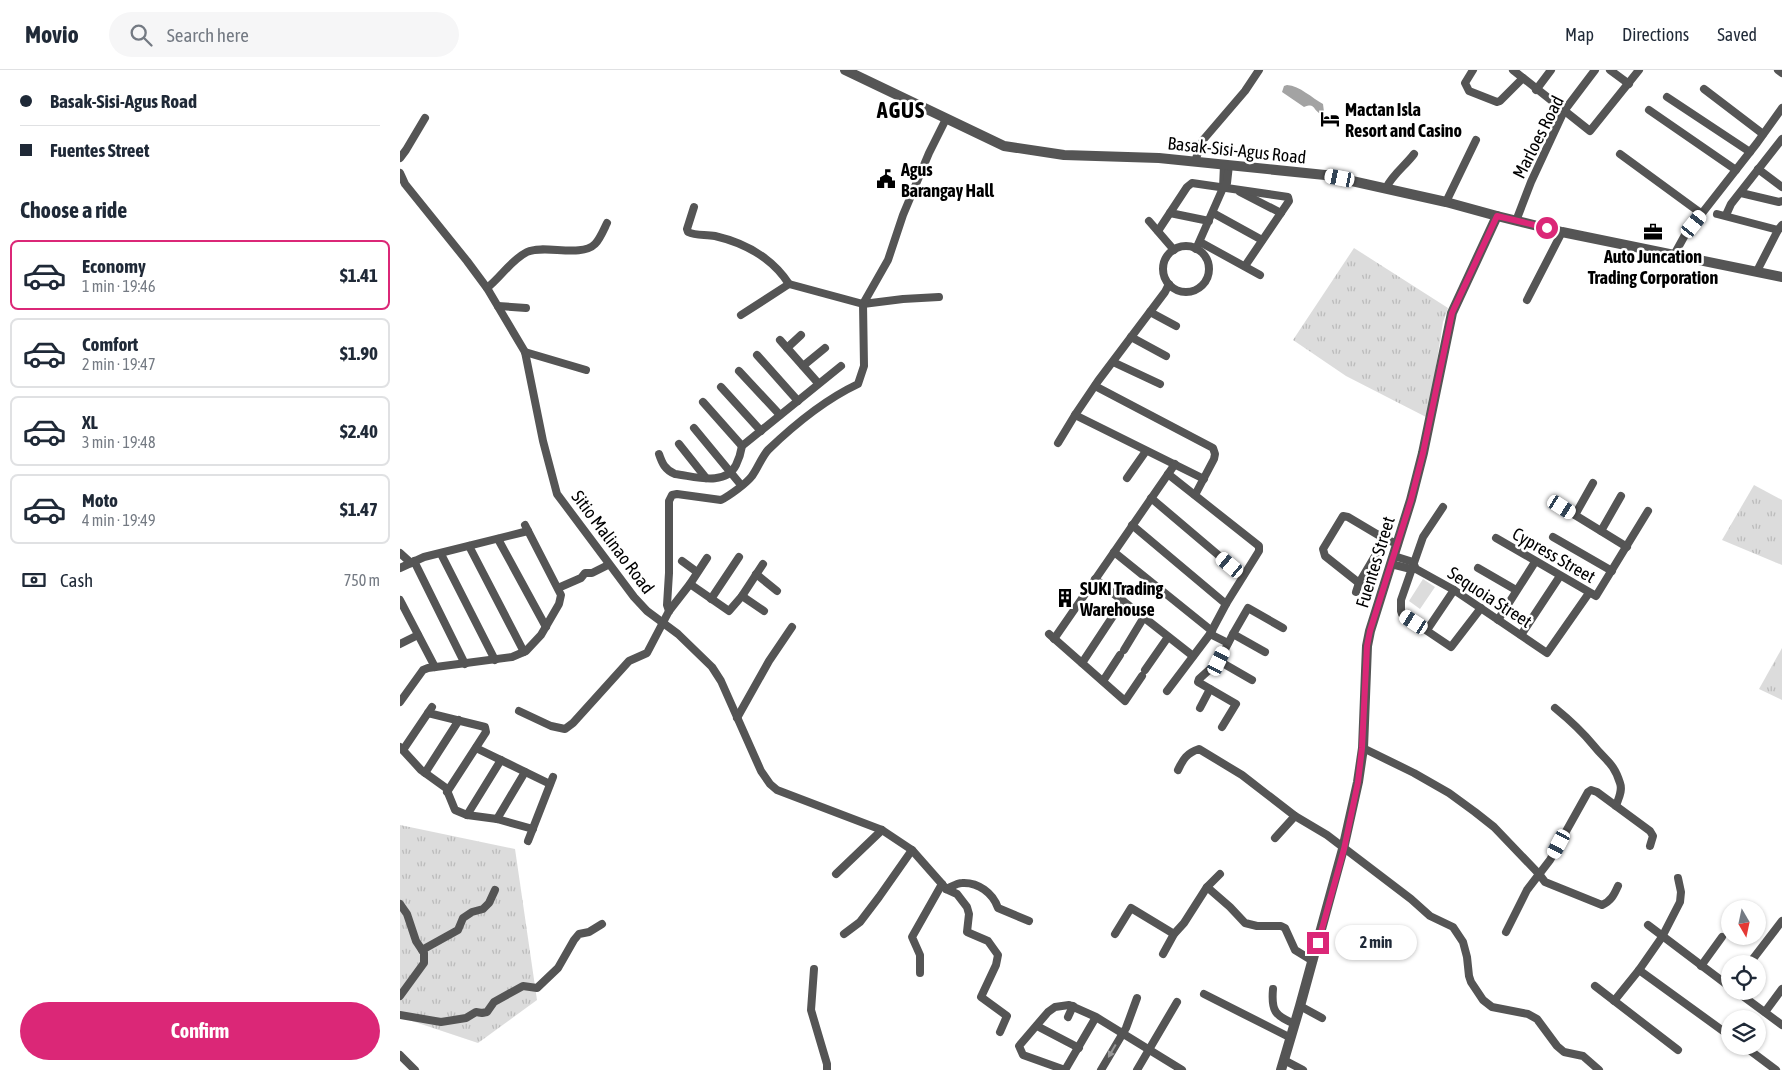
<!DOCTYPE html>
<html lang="en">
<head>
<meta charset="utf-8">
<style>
  :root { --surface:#fff; --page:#f6f6f7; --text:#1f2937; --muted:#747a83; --line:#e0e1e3; --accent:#db2777 }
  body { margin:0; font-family:"Asap Condensed",sans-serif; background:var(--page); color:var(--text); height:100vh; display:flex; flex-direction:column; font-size:19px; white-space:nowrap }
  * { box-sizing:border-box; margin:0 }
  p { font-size:16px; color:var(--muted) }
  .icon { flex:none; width:28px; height:28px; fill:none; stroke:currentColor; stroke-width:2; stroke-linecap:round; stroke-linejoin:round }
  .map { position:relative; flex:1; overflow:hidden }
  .details { display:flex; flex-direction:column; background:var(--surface); width:400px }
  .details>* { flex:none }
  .top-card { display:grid; align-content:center; height:110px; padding:0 20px; background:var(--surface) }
  .needle { width:32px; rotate:171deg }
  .buttons { position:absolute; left:1321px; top:830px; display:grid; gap:10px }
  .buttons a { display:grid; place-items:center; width:45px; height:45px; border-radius:50%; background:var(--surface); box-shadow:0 1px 4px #0004; font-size:25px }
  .end { position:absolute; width:22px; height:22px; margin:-11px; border:6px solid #db2777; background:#fff; box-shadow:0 0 0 2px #fff }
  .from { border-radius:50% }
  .bubble { position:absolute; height:35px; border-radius:18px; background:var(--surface); box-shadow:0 1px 4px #0004; font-size:16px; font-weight:700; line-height:35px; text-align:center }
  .car { position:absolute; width:15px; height:30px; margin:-15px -8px; border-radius:6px; box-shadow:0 0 4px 1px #0007; background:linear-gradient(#fff 24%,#345 0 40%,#fff 0 76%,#345 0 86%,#fff 0) }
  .top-card b { display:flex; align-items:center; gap:18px; height:48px; font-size:19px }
  .top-card b+b { border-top:1px solid var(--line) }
  .top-card i { width:12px; height:12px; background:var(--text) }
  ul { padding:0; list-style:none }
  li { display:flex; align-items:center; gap:15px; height:70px; margin:0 10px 8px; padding:0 10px; border:2px solid var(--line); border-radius:8px }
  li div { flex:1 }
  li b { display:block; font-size:19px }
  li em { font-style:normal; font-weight:700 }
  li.active { border-color:var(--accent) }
  li>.icon { width:45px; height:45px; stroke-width:1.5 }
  h2 { padding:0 20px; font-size:22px; line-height:60px }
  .pay { display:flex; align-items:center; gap:12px; height:55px; padding:0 20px; font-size:19px }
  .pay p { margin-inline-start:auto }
  .primary-button { display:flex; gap:10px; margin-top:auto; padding:10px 20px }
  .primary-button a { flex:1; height:58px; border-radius:30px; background:var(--accent); color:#fff; font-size:20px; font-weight:700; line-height:58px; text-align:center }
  header { display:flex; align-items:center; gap:30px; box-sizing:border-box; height:70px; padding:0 25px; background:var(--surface); border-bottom:1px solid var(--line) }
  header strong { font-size:24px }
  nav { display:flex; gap:28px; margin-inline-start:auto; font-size:18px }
  .search { width:350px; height:45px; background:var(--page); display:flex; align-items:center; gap:12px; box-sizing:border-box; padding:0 18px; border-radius:28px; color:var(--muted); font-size:19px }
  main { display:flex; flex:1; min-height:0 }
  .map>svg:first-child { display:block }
  .grass { fill:url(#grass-tufts) }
  .park { fill:#dcdcdc }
  .water { fill:#a3a3a3 }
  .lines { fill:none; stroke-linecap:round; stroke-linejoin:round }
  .minor { stroke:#555; stroke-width:8 }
  .tertiary { stroke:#555; stroke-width:10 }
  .oneway { fill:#999 }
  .route { stroke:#db2777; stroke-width:6 }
  .labels { text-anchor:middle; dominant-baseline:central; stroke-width:5; stroke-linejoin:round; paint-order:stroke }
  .poi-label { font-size:18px; font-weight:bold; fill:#000; stroke:#fff; text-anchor:start }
  .street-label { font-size:18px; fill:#000; stroke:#fff }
  .district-label { font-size:22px; font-weight:bold; letter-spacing:1px; fill:#000; stroke:#fff }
</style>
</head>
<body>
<header>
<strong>Movio</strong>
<div class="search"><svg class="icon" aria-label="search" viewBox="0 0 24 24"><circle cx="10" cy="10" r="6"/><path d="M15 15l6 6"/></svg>Search here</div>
<nav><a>Map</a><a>Directions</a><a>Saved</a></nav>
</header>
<main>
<section class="details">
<div class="top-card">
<b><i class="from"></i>Basak-Sisi-Agus Road</b>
<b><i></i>Fuentes Street</b>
</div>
<h2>Choose a ride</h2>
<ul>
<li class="active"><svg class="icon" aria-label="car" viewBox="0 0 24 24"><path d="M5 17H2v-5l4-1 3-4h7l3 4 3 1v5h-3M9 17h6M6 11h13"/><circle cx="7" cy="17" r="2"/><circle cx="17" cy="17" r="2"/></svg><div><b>Economy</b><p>1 min · 19:46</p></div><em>$1.41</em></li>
<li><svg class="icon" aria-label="car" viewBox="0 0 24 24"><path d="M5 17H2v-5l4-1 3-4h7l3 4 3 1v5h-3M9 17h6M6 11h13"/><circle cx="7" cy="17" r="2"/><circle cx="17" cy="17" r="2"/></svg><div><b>Comfort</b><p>2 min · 19:47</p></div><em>$1.90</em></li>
<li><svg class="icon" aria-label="car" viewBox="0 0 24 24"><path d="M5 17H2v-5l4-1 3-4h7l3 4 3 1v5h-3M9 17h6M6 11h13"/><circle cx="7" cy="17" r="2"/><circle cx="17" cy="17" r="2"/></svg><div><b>XL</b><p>3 min · 19:48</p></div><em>$2.40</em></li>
<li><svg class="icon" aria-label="car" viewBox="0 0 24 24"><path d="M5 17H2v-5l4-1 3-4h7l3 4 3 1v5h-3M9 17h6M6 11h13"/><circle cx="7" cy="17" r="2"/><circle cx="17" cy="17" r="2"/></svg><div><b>Moto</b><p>4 min · 19:49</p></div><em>$1.47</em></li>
</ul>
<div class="pay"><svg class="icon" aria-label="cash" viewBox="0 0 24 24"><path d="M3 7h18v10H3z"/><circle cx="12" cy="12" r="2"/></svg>Cash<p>750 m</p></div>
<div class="primary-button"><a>Confirm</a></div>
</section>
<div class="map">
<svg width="1382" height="1000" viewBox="0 0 1382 1000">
  <defs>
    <pattern id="grass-tufts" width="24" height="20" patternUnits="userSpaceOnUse" patternTransform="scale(1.25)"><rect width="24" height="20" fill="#dcdcdc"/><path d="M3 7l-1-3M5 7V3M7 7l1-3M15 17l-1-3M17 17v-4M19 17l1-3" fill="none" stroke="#bbb"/></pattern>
  </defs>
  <rect width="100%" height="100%" fill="#fff"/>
  <!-- grass -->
  <g class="grass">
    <polygon points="954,178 1048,238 1043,252 1028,348 946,306 893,270"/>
    <polygon points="1354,415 1382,430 1382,495 1322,470"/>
    <polygon points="1382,578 1382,630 1359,619"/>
    <polygon points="0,755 115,779 137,930 78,973 0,947"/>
  </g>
  <!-- park -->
  <polygon class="park" points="1023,509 1035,517 1020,539 1009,531"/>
  <!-- water -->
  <path class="water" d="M 887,15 C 900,16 912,28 923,34 L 924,42 L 919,43 C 912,38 915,33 904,37 L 882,22 L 884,16 Z"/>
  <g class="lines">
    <!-- minor -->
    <g class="minor">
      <polyline points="1073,0 1065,13 1069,21 1097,32 1100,31 1123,8"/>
      <polyline points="1113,0 1190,61 1239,0"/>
      <polyline points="1210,0 1229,14"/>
      <polyline points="1378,0 1382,3"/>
      <polyline points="1304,19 1363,64"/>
      <polyline points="1136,20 1151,0"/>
      <polyline points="1267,27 1350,82"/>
      <polyline points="1249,40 1336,100"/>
      <polyline points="1220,84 1302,144"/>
      <polyline points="0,88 6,80 25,48"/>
      <polyline points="795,92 799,79 803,70 845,21 859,0"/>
      <polyline points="1358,99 1382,117"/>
      <polyline points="0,103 5,114 67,191 87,218 125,282 143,371 157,424 234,527 247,541 278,564 312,597 321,611 361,701 370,714 377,720 482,760 512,780 542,814 546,819 557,824 567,837 569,844 567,862 588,871 598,885 596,895 581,927 607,946 600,962"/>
      <polyline points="823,118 824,95"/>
      <path d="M 986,118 C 993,104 1005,96 1014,84"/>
      <polyline points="840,122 881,143"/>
      <polyline points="1341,123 1379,132 1382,131"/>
      <polyline points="1046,132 1076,70"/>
      <path d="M 294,137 L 287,159 L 288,162 C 296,166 306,164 315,166 C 345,173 372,188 389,214 L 463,234 L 503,229 L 539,227"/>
      <polyline points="770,143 809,151"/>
      <polyline points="813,143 862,170"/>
      <polyline points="1317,144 1378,160"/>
      <polyline points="1326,145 1331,134 1382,69"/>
      <polyline points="749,151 774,180"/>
      <polyline points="1116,151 1131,112 1164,41 1195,0"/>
      <polyline points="758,161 787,117 792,113 888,127 889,131 845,196"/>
      <polyline points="800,172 860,205"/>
      <circle cx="786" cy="199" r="23"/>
      <polyline points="796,179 823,118 827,113 829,95"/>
      <polyline points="1274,185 1285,165 1357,73 1382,38"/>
      <polyline points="1357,201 1378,160 1382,155"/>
      <path d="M 87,218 C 101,207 111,190 127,182 C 144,174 181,188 195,174 C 200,169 204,159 207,153"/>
      <polyline points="1127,230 1162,162"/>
      <polyline points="98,236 126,238"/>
      <polyline points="750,242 776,256"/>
      <polyline points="341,245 389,214"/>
      <polyline points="731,267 766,286"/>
      <polyline points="380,270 418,313"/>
      <polyline points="387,278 401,265"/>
      <polyline points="125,282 186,300"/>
      <polyline points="357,285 398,331"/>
      <polyline points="713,292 760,314"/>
      <polyline points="403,296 425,278"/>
      <polyline points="339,301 380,345"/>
      <polyline points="695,316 813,378 815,384 814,389 795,425"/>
      <polyline points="321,317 361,361"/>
      <polyline points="303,332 342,376"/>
      <polyline points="675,345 804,409"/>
      <polyline points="294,358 341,415"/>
      <polyline points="658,373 675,345 698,311 765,222 769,214"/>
      <polyline points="279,374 306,408"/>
      <path d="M 259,384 C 262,393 265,400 275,404 C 294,406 325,417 336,395 C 339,389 341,382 342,376 L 441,296"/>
      <polyline points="727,408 746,381"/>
      <polyline points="751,428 843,506"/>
      <polyline points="1043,437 1023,467 1001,530 1001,541 1002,544 1051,577 1081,538"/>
      <polyline points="1162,437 1227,477"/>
      <polyline points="1175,445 1193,413"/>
      <polyline points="732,455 826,534"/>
      <polyline points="1201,461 1221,426"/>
      <polyline points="1153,467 1212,501"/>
      <polyline points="1096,468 1196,526 1248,441"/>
      <polyline points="98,469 146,557"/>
      <polyline points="69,476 124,582"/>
      <polyline points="714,482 812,561"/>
      <polyline points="0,483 11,493"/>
      <polyline points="41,484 95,590"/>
      <polyline points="994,486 1013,492 1015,497"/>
      <polyline points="14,491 65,594"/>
      <polyline points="282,491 297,502"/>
      <polyline points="991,494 1011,499 1016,499 1054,520 1147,583 1189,523"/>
      <polyline points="0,498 24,487 128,461"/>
      <polyline points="1078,498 1116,520"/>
      <polyline points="356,504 377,521"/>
      <polyline points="695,509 793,586"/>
      <polyline points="959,513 925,486 923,479 943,446 948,447 985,469 998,474"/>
      <polyline points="290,514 329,541 342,526 363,494"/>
      <polyline points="158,518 181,508 185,503 192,503 208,495"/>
      <polyline points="956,522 959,513 985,469"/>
      <polyline points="342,526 364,541"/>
      <polyline points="311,529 339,487"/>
      <polyline points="0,530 35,597"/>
      <path d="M 269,541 L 267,535 L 269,503 L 269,431 L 272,425 L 277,424 L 321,430 C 329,426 347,413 352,406 C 358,398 361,388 368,380 C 395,354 424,330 458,314 L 464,296 L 463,234 L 488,190 L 503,145 L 529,83 L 546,49"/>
      <polyline points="1098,550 1135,492"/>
      <polyline points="1027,560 1054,520"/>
      <polyline points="649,564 725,631 742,606"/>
      <polyline points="810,564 828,573"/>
      <polyline points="833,564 865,582"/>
      <polyline points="1121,565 1160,506"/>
      <polyline points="654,569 775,394"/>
      <polyline points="0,574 18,565"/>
      <polyline points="724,580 744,547"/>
      <polyline points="819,591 852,610"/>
      <polyline points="682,593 723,531"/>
      <polyline points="745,600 768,567"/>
      <polyline points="703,611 720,585"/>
      <polyline points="767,621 810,564 826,534 859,481 859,476 768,404"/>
      <polyline points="0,632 23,600 28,598 112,587 126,581 141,565 159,534 161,525 125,455"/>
      <polyline points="800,638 810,619"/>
      <path d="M 1155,638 C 1171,651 1181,660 1194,676 C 1206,691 1214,693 1220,713 C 1223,721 1218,729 1216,736"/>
      <polyline points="119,641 151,656 165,659 173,653 229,591 247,583 269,541 290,514 307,488"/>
      <polyline points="28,643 85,657 86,662 47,722"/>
      <polyline points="337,648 369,591 392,557"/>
      <polyline points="822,657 836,634 798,612 799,609 819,591 833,564 848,538 883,558"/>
      <polyline points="0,677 21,700 46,718 55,740 67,745 97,749 133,759"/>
      <polyline points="76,678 150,714"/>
      <path d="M 963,678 L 1014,703 L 1049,723 L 1075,742 L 1094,757 L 1139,804 L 1145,812 L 1202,835 C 1211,831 1214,825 1218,816"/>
      <polyline points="3,680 32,637"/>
      <path d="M 778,700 C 783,689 787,683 799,679 L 842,705 L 895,746 L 927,765 L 1011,829 L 1030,846 L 1053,857 L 1063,872 L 1067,887 L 1069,906 L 1071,912 L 1083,930 L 1092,937 L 1128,944 L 1137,949 L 1157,976 L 1164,982 L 1183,986 L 1199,1000"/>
      <polyline points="25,703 59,650"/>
      <polyline points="67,745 101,690"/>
      <polyline points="97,749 125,702"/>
      <polyline points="875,768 895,746"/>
      <polyline points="128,771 153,707"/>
      <polyline points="436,804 482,760"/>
      <polyline points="807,817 830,837 845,853 857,856 881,856 885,858 895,880 913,891"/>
      <path d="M 546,819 C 551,817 557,813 562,813 C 578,812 593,823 598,838 L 629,851"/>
      <polyline points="0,834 7,844 16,871 24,883 24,893 0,926"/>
      <polyline points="1248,855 1330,917"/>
      <polyline points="1106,862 1127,820 1150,790 1188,722 1191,720 1197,722 1250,761 1253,766 1250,776"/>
      <polyline points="444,864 460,852 479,827 512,780"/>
      <polyline points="715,864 731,838 774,864"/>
      <polyline points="22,880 58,860 63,848 72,842 83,839 89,833 95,820"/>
      <polyline points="763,884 774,864 784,853 807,817 820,804"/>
      <polyline points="1349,894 1382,851"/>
      <polyline points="1301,896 1322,867"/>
      <polyline points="414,899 411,940 427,994 427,1000"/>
      <polyline points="1239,900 1330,966"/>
      <polyline points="520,903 520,885 512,867 542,814"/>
      <polyline points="1195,916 1278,980"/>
      <path d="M 873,919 C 871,941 875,946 895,954"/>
      <polyline points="1336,921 1382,955"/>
      <polyline points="804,924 891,968"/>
      <polyline points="1214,931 1239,900 1262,867 1280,832 1281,822 1278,808"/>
      <polyline points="900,936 922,948"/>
      <polyline points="1365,942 1382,919"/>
      <polyline points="0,945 41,952 66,948 76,942 82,943 87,942 94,932 123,916 137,918 158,898 174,870 179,864 189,862 202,854"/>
      <polyline points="668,947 673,936"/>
      <polyline points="696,947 665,1000 623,985 619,976 648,942 655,937 669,935 696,947 782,1000"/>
      <polyline points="637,956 679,978"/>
      <polyline points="1344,976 1376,1000"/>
      <polyline points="0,985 15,1000"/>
      <polyline points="884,990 903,1000"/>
      <polyline points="701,1000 726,958 737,928"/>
      <polyline points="737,1000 777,932"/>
    </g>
    <!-- tertiary -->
    <g class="tertiary">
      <polyline points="445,0 604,76 664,85 759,88 925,105 1046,132 1097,146 1162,162 1382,207"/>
      <polyline points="881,1000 900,936 943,779 958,712 963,678 967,576 970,561 1011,430 1023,383 1052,243 1097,146"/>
    </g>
  </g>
  <!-- one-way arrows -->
  <defs><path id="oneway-solid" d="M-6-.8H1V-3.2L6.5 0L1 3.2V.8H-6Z" transform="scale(1.25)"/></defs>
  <use class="oneway" href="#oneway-solid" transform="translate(712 981) rotate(120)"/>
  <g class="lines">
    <!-- route -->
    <polyline class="route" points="918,873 944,779 958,712 962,678 967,576 970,561 1011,430 1023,383 1052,243 1097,146 1147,158"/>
  </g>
  <!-- icons -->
  <defs>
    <g id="hotel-bare" transform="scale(1.5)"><path d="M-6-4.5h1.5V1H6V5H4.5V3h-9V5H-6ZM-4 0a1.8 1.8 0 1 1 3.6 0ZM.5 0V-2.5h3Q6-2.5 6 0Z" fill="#000" stroke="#fff" stroke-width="2.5" paint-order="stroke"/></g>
    <g id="civic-bare" transform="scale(1.5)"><path d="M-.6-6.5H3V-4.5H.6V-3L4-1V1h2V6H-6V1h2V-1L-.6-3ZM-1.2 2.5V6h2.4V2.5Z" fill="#000" stroke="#fff" stroke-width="2.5" paint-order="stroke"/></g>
    <g id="office-bare" transform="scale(1.5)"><path d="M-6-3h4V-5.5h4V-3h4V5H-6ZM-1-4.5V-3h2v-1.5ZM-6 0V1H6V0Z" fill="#000" stroke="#fff" stroke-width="2.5" paint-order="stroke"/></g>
    <g id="building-bare" transform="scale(1.5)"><path d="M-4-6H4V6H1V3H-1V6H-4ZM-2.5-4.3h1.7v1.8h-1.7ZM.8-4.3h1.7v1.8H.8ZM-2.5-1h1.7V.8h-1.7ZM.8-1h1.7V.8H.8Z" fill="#000" stroke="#fff" stroke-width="2.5" paint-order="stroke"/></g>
  </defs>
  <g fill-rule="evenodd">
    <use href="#hotel-bare" x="930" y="49"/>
    <use href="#civic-bare" x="486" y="109"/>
    <use href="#office-bare" x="1253" y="162"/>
    <use href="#building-bare" x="665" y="528"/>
  </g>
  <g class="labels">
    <!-- poi labels -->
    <g class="poi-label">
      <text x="945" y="39">Mactan Isla<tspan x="945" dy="21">Resort and Casino</tspan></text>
      <text x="501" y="99">Agus<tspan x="501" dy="21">Barangay Hall</tspan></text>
      <text x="1253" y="186" text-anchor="middle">Auto Juncation<tspan x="1253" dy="21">Trading Corporation</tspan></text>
      <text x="680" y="518">SUKI Trading<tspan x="680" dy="21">Warehouse</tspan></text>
    </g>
    <!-- street labels -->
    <g class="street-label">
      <text transform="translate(1138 67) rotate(-63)">Marloes Road</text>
      <text transform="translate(837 80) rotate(6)">Basak-Sisi-Agus Road</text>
      <text transform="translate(213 472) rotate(53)">Sitio Malinao Road</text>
      <text transform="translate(1154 485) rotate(30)">Cypress Street</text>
      <text transform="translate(975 492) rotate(-73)">Fuentes Street</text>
      <text transform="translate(1090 527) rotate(33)">Sequoia Street</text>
    </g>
    <!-- district labels -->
    <g class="district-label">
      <text x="501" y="40">AGUS</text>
    </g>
  </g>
</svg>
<div class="buttons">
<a><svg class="needle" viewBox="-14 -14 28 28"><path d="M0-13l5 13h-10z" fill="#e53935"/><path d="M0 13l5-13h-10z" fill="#747a83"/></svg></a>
<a><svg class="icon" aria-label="locate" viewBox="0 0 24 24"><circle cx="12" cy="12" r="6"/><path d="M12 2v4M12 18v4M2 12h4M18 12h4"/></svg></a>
<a><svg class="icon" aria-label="layers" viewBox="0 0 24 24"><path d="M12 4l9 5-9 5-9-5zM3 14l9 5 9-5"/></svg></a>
</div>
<i class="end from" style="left:1147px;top:158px"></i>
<i class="end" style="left:918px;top:873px"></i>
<div class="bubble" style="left:935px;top:855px;width:82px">2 min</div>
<i class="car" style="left:940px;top:108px;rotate:281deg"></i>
<i class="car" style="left:1294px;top:154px;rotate:39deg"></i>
<i class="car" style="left:1162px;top:437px;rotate:122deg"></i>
<i class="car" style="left:830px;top:495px;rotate:310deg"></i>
<i class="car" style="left:1014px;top:552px;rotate:303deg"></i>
<i class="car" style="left:819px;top:591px;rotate:26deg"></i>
<i class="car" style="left:1159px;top:774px;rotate:208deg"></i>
</div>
</main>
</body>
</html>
